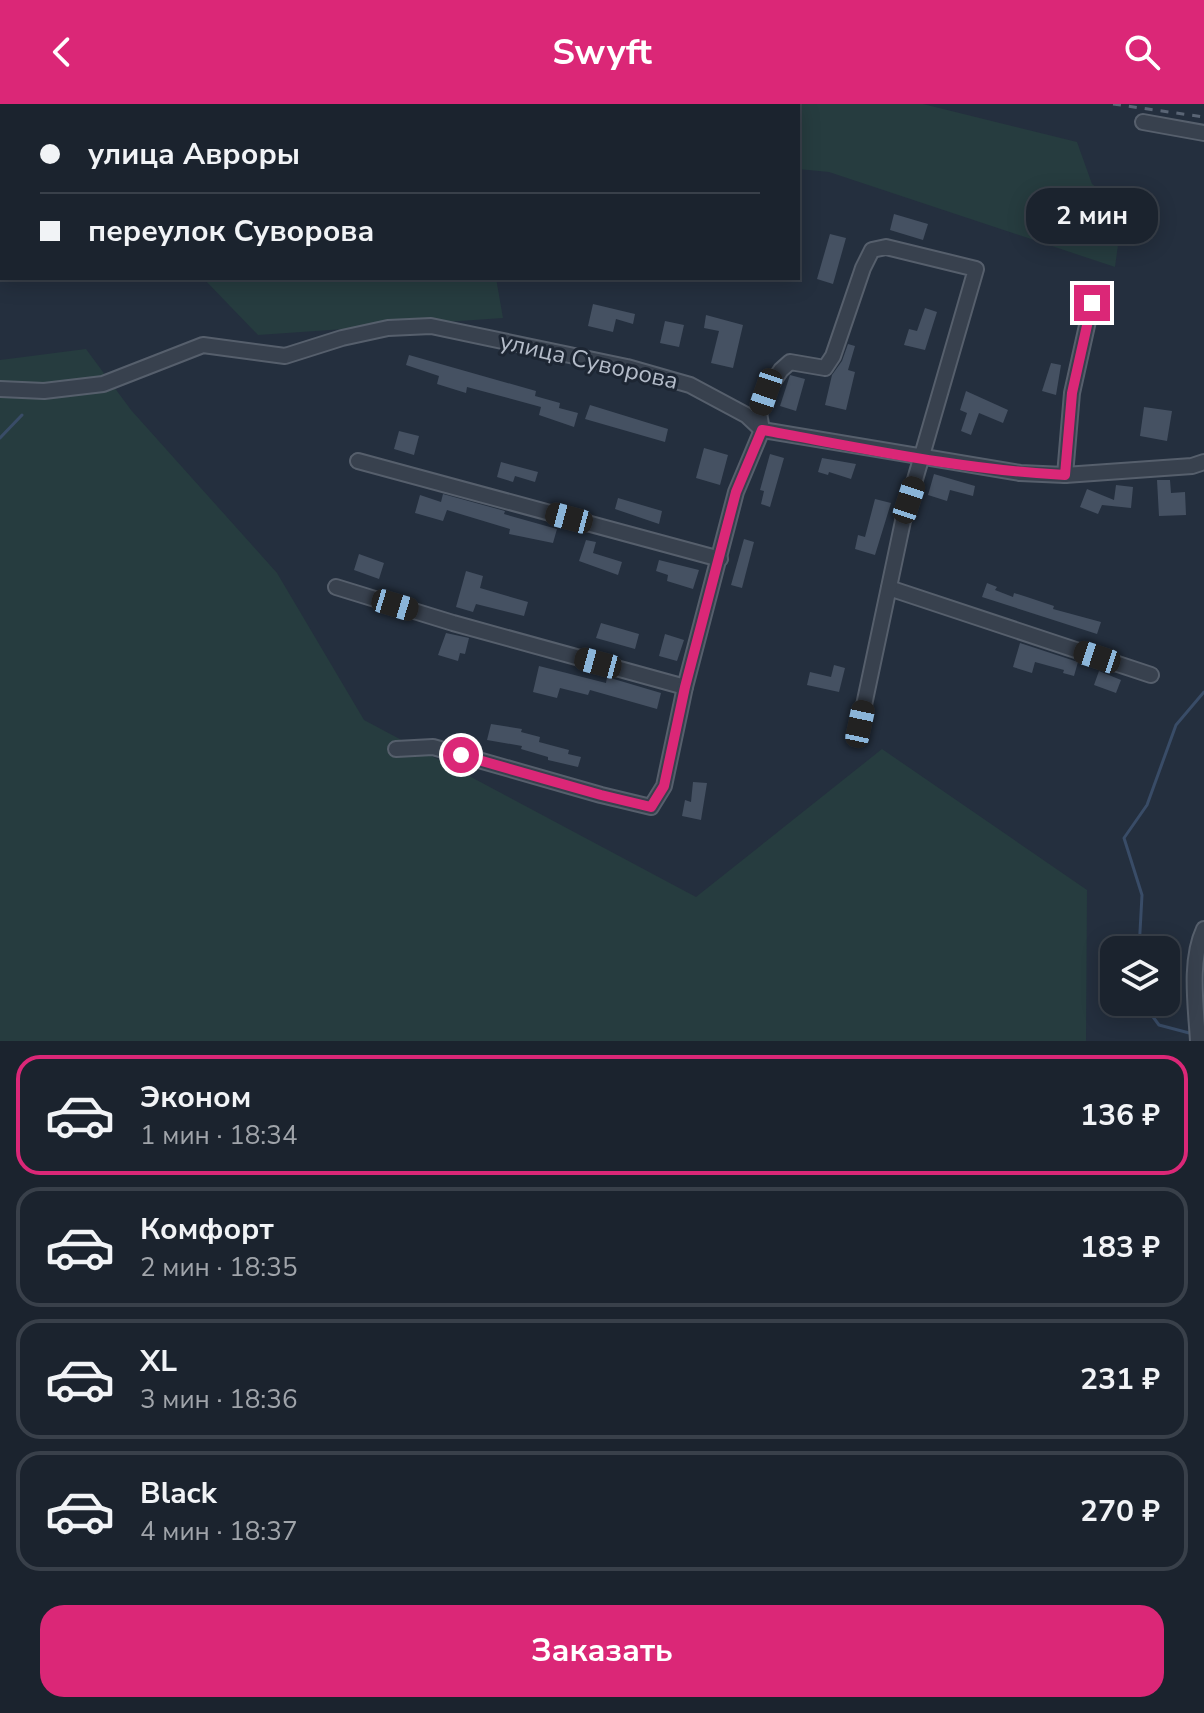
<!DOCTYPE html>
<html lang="ru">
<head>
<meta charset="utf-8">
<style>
  :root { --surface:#1b232e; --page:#282f3a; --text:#f1f3f6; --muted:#a0a4aa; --line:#39404a; --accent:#db2777 }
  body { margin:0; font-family:"Nunito Sans",sans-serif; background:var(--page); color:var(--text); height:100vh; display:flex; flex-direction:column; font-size:30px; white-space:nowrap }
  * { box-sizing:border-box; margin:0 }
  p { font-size:26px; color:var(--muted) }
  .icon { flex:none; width:44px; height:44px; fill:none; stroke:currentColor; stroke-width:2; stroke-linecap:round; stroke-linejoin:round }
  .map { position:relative; height:937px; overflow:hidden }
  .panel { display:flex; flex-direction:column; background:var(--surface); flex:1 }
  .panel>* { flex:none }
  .banner { position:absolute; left:0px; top:0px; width:800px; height:176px; box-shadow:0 4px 20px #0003,0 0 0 2px var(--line); display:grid; align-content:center; height:176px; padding:0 40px; background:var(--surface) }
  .controls { position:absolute; left:1100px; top:832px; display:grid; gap:16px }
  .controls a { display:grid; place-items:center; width:80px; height:80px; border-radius:16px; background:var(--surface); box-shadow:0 4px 20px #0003,0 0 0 2px var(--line); font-size:40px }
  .end { position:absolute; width:36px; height:36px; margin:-18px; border:10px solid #db2777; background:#fff; box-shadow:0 0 0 4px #fff }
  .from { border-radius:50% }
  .bubble { position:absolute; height:56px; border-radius:24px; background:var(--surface); box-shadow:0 4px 20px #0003,0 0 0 2px var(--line); font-size:26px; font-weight:700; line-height:56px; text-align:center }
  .car { position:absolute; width:24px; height:48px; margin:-24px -12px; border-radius:10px; box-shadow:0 0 6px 2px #0007; background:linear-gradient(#222 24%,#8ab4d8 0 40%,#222 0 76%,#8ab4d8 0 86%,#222 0) }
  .banner b { display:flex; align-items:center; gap:28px; height:76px; font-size:30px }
  .banner b+b { border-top:2px solid var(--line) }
  .banner i { width:20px; height:20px; background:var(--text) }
  ul { padding:14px 0 0; list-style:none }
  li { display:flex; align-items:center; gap:24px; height:120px; margin:0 16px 12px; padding:0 24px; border:4px solid var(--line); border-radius:24px }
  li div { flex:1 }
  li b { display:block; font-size:30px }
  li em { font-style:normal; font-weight:700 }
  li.selected { border-color:var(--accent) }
  li>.icon { width:72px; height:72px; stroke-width:1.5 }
  .cta { display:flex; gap:16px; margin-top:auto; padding:16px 40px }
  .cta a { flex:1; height:92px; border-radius:24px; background:var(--accent); color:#fff; font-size:32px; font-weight:700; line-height:92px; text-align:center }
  header { display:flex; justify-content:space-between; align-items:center; height:104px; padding:0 40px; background:var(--accent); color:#fff; font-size:36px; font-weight:700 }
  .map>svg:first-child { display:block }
  .green { fill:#263c3f }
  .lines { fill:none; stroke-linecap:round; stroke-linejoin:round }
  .stream { stroke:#394c67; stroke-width:3 }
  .building { fill:#455162 }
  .minor-casing { stroke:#565f6c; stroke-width:18 }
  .minor { stroke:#38414e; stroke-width:14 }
  .rail { stroke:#5a6575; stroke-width:3; stroke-dasharray:8 8; stroke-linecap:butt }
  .route { stroke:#db2777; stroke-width:10 }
  .labels { text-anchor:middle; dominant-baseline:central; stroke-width:6; stroke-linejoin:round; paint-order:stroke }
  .street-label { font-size:24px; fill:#b4bcc9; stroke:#1d2633 }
</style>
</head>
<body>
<header><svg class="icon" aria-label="back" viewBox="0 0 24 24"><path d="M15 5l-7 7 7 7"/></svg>Swyft<svg class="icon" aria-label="search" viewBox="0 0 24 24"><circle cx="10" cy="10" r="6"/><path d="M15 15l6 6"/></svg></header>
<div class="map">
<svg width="1204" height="937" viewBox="0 0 1204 937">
  <rect width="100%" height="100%" fill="#242f3e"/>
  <!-- green -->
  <g class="green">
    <polygon points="602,0 923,0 1077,38 1092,80 1123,104 1115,163 829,68 798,65 798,2 585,2"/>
    <polygon points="203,174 496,174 503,214 258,231"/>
    <polygon points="86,245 131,306 277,469 364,616 696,793 882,645 1087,786 1086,937 0,937 0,256"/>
  </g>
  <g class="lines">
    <!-- stream -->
    <g class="stream">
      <polyline points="0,334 22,311"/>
      <polyline points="1139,846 1142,791 1124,734 1147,701 1176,621 1204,588"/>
      <polyline points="1142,898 1159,921 1193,930"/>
    </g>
  </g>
  <!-- building -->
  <g class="building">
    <polygon points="894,110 928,120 923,136 890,126"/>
    <polygon points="830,130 846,134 833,180 817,175"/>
    <polygon points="593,200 635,210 633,220 616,215 613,228 588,222"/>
    <polygon points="925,204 937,208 925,246 904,241 909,225 917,227"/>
    <polygon points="706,211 743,221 733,264 711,259 719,227 704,224"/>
    <polygon points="665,217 684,221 679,243 660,239"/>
    <polygon points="848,240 855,242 848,266 855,268 846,306 825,301 832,271 842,257"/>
    <polygon points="409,251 536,287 535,292 560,299 559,304 578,309 574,323 539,311 541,303 467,283 466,289 437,280 439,272 406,261"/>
    <polygon points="1051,259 1061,261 1056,291 1042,287"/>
    <polygon points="790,271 805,275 796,307 780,302"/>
    <polygon points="966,287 1008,306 1003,319 979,309 971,331 961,327 967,309 960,306"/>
    <polygon points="590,301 668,325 665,338 585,315"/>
    <polygon points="1144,303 1172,307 1167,337 1140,332"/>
    <polygon points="399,327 419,332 414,351 394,345"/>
    <polygon points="704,344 728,351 720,381 696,374"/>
    <polygon points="770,350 784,354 770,403 761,400 764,387 760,386"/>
    <polygon points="822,354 856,360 851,375 829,368 828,371 818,368"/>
    <polygon points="501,358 538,368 535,378 515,372 513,378 497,373"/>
    <polygon points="934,370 975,382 973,392 950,386 947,397 928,391"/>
    <polygon points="1157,376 1170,376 1171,389 1185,388 1186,411 1159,412"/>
    <polygon points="1116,381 1133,383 1131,404 1102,401 1098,410 1080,403 1087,385 1114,396"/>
    <polygon points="443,390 505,407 504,410 557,425 553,439 509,430 510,425 447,406 443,417 415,409 420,391 441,398"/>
    <polygon points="618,394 662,407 659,420 615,405"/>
    <polygon points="875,395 891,399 875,451 855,445 858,431 865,433"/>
    <polygon points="744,435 754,438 742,484 731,481"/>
    <polygon points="586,436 596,438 593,449 622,458 618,471 579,457"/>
    <polygon points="359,450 384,459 379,475 354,466"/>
    <polygon points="659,456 699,466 693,485 667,477 668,471 656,467"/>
    <polygon points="466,467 483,472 480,484 528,498 524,512 476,500 473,508 456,503"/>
    <polygon points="987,479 997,483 995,486 1013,493 1014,489 1027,493 1054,502 1053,505 1101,518 1097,530 982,493"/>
    <polygon points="601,519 639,530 635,545 596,534"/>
    <polygon points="446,529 469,534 465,550 460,549 458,557 438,551"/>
    <polygon points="665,530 684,536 677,557 659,552"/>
    <polygon points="1020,539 1078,558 1074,572 1063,569 1064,566 1035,558 1032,569 1013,563"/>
    <polygon points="834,561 845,564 839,588 807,581 810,568 831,573"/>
    <polygon points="539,562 606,579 607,573 661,589 657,605 590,586 588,591 560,584 557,594 533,588"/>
    <polygon points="1099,567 1121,576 1116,589 1094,581"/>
    <polygon points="491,620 522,625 521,628 540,633 539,638 569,646 568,650 581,653 578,663 548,656 548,653 521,645 522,642 487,636"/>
    <polygon points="693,678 707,679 701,716 682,712 685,696 691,698"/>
  </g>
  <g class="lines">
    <!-- minor casing -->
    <g class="minor-casing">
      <g id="minor">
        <polyline points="1143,18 1204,29"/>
        <polyline points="0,285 44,287 103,280 203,241 285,252 342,234 388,224 431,222 627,263 690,281 746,311 762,326 1020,369 1065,371 1192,362 1204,358"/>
        <polyline points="358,357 720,455"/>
        <polyline points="1065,371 1072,289 1092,199"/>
        <polyline points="336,483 453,519 685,583"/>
        <polyline points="889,484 1151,571"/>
        <polyline points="396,645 433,643 601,691 651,703 664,682 685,583 736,388 762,326 759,309 766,288 781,266 790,258 825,264 833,252 863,164 872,146 886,143 976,165 903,417 860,620"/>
        <path d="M 1198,937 C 1196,902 1189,857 1204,825"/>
      </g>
    </g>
    <!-- minor -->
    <use href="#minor" class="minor"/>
    <!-- rail -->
    <g class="rail">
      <polyline points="1113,0 1204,13"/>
      <polyline points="416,2 432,0"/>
      <polyline points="0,43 2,43"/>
    </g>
  </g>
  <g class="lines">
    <!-- route -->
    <path class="route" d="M 461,651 L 601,691 L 651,703 L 664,682 L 685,583 L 736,388 L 762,326 C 862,344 963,366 1065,371 L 1072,289 L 1092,199"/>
  </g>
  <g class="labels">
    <!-- street labels -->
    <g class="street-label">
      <text transform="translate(589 257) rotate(13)">улица Суворова</text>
    </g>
  </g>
</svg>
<div class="controls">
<a><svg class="icon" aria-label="layers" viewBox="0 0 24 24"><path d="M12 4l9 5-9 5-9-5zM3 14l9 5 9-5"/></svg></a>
</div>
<i class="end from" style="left:461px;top:651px"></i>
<i class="end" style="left:1092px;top:199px"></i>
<div class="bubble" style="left:1026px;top:84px;width:132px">2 мин</div>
<i class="car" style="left:766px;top:288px;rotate:199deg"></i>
<i class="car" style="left:909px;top:396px;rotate:18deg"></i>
<i class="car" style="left:569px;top:414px;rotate:285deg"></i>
<i class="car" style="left:395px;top:501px;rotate:107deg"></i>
<i class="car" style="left:1097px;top:553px;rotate:288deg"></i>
<i class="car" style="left:598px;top:559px;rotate:285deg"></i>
<i class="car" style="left:860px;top:620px;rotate:12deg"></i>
<div class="banner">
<b><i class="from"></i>улица Авроры</b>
<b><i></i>переулок Суворова</b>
</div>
</div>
<section class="panel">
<ul>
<li class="selected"><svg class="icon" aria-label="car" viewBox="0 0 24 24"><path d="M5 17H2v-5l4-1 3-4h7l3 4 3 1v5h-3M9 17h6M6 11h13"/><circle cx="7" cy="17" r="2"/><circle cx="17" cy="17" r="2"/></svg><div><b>Эконом</b><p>1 мин · 18:34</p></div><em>136 ₽</em></li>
<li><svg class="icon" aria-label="car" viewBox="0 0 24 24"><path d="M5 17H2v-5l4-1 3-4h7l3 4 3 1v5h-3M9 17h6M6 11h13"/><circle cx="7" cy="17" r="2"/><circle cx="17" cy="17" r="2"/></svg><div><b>Комфорт</b><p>2 мин · 18:35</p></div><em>183 ₽</em></li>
<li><svg class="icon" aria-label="car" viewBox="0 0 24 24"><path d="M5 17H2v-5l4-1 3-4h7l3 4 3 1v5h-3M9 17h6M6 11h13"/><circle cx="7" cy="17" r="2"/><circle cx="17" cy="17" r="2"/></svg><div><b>XL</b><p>3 мин · 18:36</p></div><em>231 ₽</em></li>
<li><svg class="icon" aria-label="car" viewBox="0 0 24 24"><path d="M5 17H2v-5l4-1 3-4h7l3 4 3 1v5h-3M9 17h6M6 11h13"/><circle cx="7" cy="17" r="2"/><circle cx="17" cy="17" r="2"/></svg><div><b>Black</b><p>4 мин · 18:37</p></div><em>270 ₽</em></li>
</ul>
<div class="cta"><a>Заказать</a></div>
</section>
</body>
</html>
